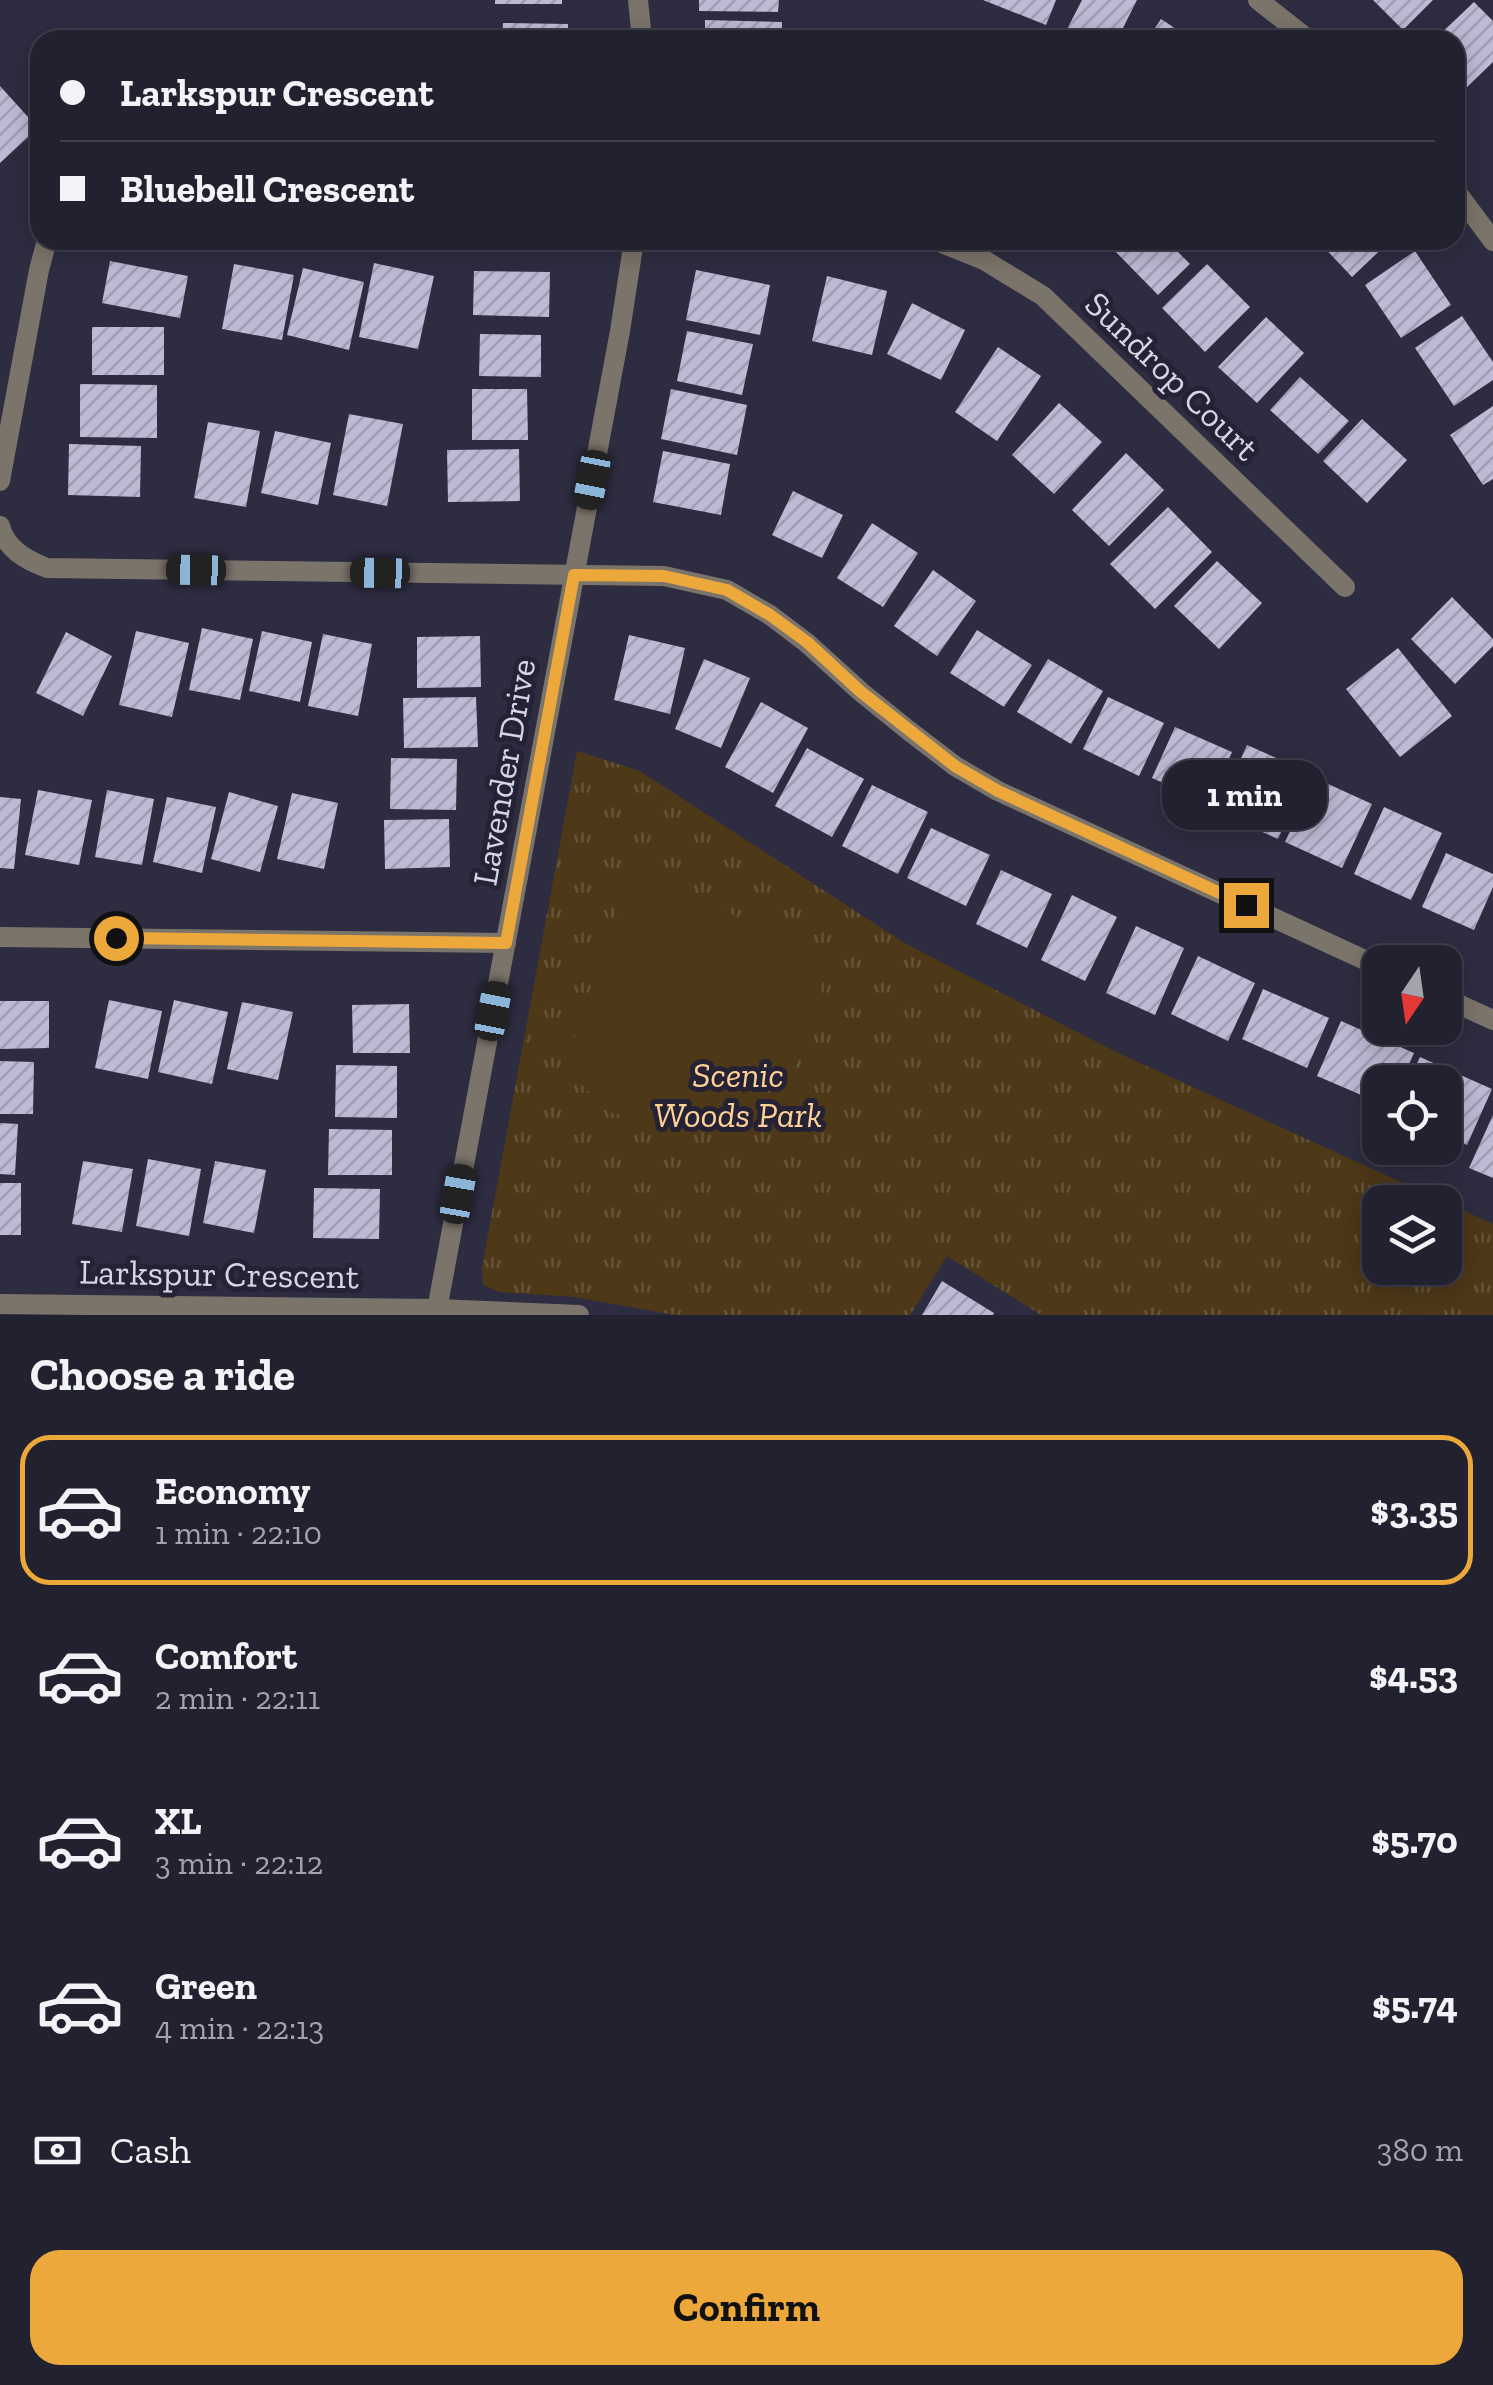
<!DOCTYPE html>
<html lang="en">
<head>
<meta charset="utf-8">
<style>
  :root { --surface:#222130; --page:#2e2e3c; --text:#f1f3f6; --muted:#a2a3ab; --line:#3f3e4c; --accent:#eda83b }
  body { margin:0; font-family:"Zilla Slab",serif; background:var(--page); color:var(--text); height:100vh; display:flex; flex-direction:column; font-size:38px; white-space:nowrap }
  * { box-sizing:border-box; margin:0 }
  p { font-size:32px; color:var(--muted) }
  .icon { flex:none; width:55px; height:55px; fill:none; stroke:currentColor; stroke-width:2; stroke-linecap:round; stroke-linejoin:round }
  .map { position:relative; height:1315px; overflow:hidden }
  .sheet { display:flex; flex-direction:column; background:var(--surface); flex:1 }
  .sheet>* { flex:none }
  .banner { position:absolute; left:30px; top:30px; width:1435px; height:220px; border-radius:30px; box-shadow:0 5px 25px #0003,0 0 0 2px var(--line); display:grid; align-content:center; height:220px; padding:0 30px; background:var(--surface) }
  .needle { width:65px; rotate:193deg }
  .buttons { position:absolute; left:1362px; top:945px; display:grid; gap:20px }
  .buttons a { display:grid; place-items:center; width:100px; height:100px; border-radius:20px; background:var(--surface); box-shadow:0 5px 25px #0003,0 0 0 2px var(--line); font-size:50px }
  .end { position:absolute; width:45px; height:45px; margin:-22px; border:12px solid #eda83b; background:#111; box-shadow:0 0 0 5px #111 }
  .from { border-radius:50% }
  .bubble { position:absolute; height:70px; border-radius:30px; background:var(--surface); box-shadow:0 5px 25px #0003,0 0 0 2px var(--line); font-size:32px; font-weight:800; line-height:70px; text-align:center }
  .car { position:absolute; width:30px; height:60px; margin:-30px -15px; border-radius:12px; box-shadow:0 0 8px 2px #0007; background:linear-gradient(#222 24%,#8ab4d8 0 40%,#222 0 76%,#8ab4d8 0 86%,#222 0) }
  .banner b { display:flex; align-items:center; gap:35px; height:95px; font-size:38px }
  .banner b+b { border-top:2px solid var(--line) }
  .banner i { width:25px; height:25px; background:var(--text) }
  ul { padding:0; list-style:none }
  li { display:flex; align-items:center; gap:30px; height:150px; margin:0 20px 15px; padding:0 10px; border:5px solid transparent; border-radius:30px }
  li div { flex:1 }
  li b { display:block; font-size:38px }
  li em { font-style:normal; font-weight:800 }
  li.current { border-color:var(--accent) }
  li>.icon { width:90px; height:90px; stroke-width:1.5 }
  h2 { padding:0 30px; font-size:45px; line-height:120px }
  .pay { display:flex; align-items:center; gap:25px; height:110px; padding:0 30px; font-size:38px }
  .pay p { margin-inline-start:auto }
  .action { display:flex; gap:20px; margin-top:auto; padding:20px 30px }
  .action a { flex:1; height:115px; border-radius:30px; background:var(--accent); color:#111; font-size:40px; font-weight:800; line-height:115px; text-align:center }
  .map>svg:first-child { display:block }
  .grass { fill:url(#grass-tufts); fill-rule:evenodd }
  .pitch { fill:#4d3818 }
  .building { fill:url(#building-hatch) }
  .lines { fill:none; stroke-linecap:round; stroke-linejoin:round }
  .street { stroke:#7b746b; stroke-width:20 }
  .route { stroke:#eda83b; stroke-width:12 }
  .labels { text-anchor:middle; dominant-baseline:central; stroke-width:10; stroke-linejoin:round; paint-order:stroke }
  .street-label { font-size:35px; fill:#d6d5e3; stroke:#252236 }
  .park-label { font-size:35px; font-style:italic; fill:#fed196; stroke:#252236 }
</style>
</head>
<body>
<div class="map">
<svg width="1493" height="1315" viewBox="0 0 1493 1315">
  <defs>
    <pattern id="grass-tufts" width="24" height="20" patternUnits="userSpaceOnUse" patternTransform="scale(2.5)"><rect width="24" height="20" fill="#4d3818"/><path d="M3 7l-1-3M5 7V3M7 7l1-3M15 17l-1-3M17 17v-4M19 17l1-3" fill="none" stroke="#665439"/></pattern>
    <pattern id="building-hatch" width="6" height="6" patternUnits="userSpaceOnUse" patternTransform="scale(2.5)"><rect width="6" height="6" fill="#bdbad5"/><path d="M-1 1l2-2M0 6l6-6M5 7l2-2" fill="none" stroke="#9e9cb1"/></pattern>
  </defs>
  <rect width="100%" height="100%" fill="#2e2c40"/>
  <!-- grass -->
  <path class="grass" d="M 577,751 L 640,771 L 906,944 L 1116,1052 L 1493,1224 L 1493,1315 L 1041,1315 L 947,1256 L 910,1315 L 675,1315 L 574,1297 L 499,1292 L 483,1285 L 482,1267 ZM 1380,1202 L 1445,1202 L 1445,1268 L 1380,1268 Z"/>
  <!-- pitch -->
  <polygon class="pitch" points="648,869 824,963 818,1024 791,1071 739,1109 670,1122 611,1113 564,1068 631,873"/>
  <!-- building -->
  <g class="building">
    <rect x="495" y="0" width="67" height="4"/>
    <polygon points="699,0 779,0 778,12 699,11"/>
    <polygon points="983,0 1056,0 1046,25"/>
    <polygon points="1082,0 1137,0 1117,40 1064,40 1062,39"/>
    <polygon points="1373,0 1433,0 1403,30"/>
    <polygon points="1474,2 1493,21 1493,62 1465,89 1455,78 1455,40 1434,40"/>
    <polygon points="1161,19 1193,40 1147,40"/>
    <polygon points="705,20 782,22 782,40 705,40"/>
    <polygon points="503,23 568,24 568,40 502,40"/>
    <polygon points="0,86 38,128 0,163"/>
    <polygon points="1120,240 1166,240 1190,264 1158,295 1112,248"/>
    <polygon points="1317,240 1391,240 1352,277"/>
    <polygon points="1415,251 1451,305 1401,338 1365,285"/>
    <polygon points="110,261 188,276 180,318 102,303"/>
    <polygon points="374,263 434,276 418,349 359,337"/>
    <polygon points="234,264 294,275 282,340 222,329"/>
    <polygon points="1207,264 1250,307 1205,352 1162,308"/>
    <polygon points="303,268 364,282 349,350 287,335"/>
    <polygon points="696,270 770,285 760,335 686,320"/>
    <polygon points="474,271 550,272 549,317 473,315"/>
    <polygon points="827,276 887,291 872,355 812,341"/>
    <polygon points="912,303 965,330 941,380 887,354"/>
    <polygon points="1462,316 1493,362 1493,380 1454,406 1415,348"/>
    <polygon points="1266,317 1304,353 1257,403 1218,367"/>
    <rect x="92" y="327" width="72" height="48"/>
    <polygon points="687,331 753,344 742,395 677,381"/>
    <polygon points="480,334 541,335 541,377 479,376"/>
    <polygon points="998,347 1041,376 997,441 955,412"/>
    <polygon points="1300,377 1349,421 1318,454 1270,410"/>
    <polygon points="80,384 157,385 157,438 80,437"/>
    <polygon points="472,389 527,389 528,440 472,440"/>
    <polygon points="671,389 747,405 737,455 661,439"/>
    <polygon points="1059,403 1102,442 1054,494 1012,455"/>
    <polygon points="1493,406 1493,479 1483,485 1450,435"/>
    <polygon points="349,414 403,424 387,506 333,495"/>
    <polygon points="1362,419 1407,460 1367,503 1323,461"/>
    <polygon points="208,422 260,431 246,507 194,498"/>
    <polygon points="275,431 331,443 318,505 261,493"/>
    <polygon points="69,444 141,446 140,497 68,495"/>
    <polygon points="519,449 520,501 448,502 447,450"/>
    <polygon points="663,451 730,464 721,515 653,502"/>
    <polygon points="1126,453 1164,490 1109,546 1072,510"/>
    <polygon points="793,491 843,515 822,558 772,535"/>
    <polygon points="1168,507 1212,552 1155,609 1110,564"/>
    <polygon points="872,523 918,553 883,607 837,578"/>
    <polygon points="1217,561 1262,603 1219,649 1174,606"/>
    <polygon points="933,570 976,601 937,656 894,626"/>
    <polygon points="1452,597 1493,639 1493,646 1455,684 1411,639"/>
    <polygon points="202,628 253,639 240,700 189,690"/>
    <polygon points="977,630 1032,665 1004,707 950,673"/>
    <polygon points="136,631 189,643 172,717 119,705"/>
    <polygon points="262,631 312,642 300,702 249,691"/>
    <polygon points="66,632 112,656 83,716 36,693"/>
    <polygon points="323,634 372,644 358,716 308,706"/>
    <polygon points="629,635 685,648 670,714 614,700"/>
    <polygon points="480,636 481,687 417,688 417,637"/>
    <polygon points="1398,648 1452,716 1400,757 1346,689"/>
    <polygon points="704,659 750,678 721,748 675,729"/>
    <polygon points="1048,659 1103,691 1071,744 1017,712"/>
    <polygon points="476,697 478,747 404,748 403,698"/>
    <polygon points="1108,697 1164,723 1139,776 1083,749"/>
    <polygon points="761,702 808,728 773,793 725,767"/>
    <polygon points="1175,727 1232,752 1209,803 1152,778"/>
    <polygon points="1247,745 1308,772 1278,839 1217,812"/>
    <polygon points="807,748 864,779 832,837 775,806"/>
    <polygon points="391,758 457,759 456,810 390,809"/>
    <polygon points="1315,778 1372,804 1342,868 1285,842"/>
    <polygon points="872,785 928,812 898,874 842,846"/>
    <polygon points="38,790 92,800 79,865 25,855"/>
    <polygon points="107,790 154,799 142,865 95,857"/>
    <polygon points="229,792 278,806 260,872 211,859"/>
    <polygon points="292,793 338,803 324,869 277,859"/>
    <polygon points="0,797 21,799 14,869 0,868"/>
    <polygon points="167,797 216,807 202,873 153,862"/>
    <polygon points="1384,807 1442,833 1411,900 1354,874"/>
    <polygon points="449,819 450,867 385,869 384,820"/>
    <polygon points="931,828 990,855 966,906 907,878"/>
    <polygon points="1446,853 1493,874 1493,887 1474,930 1422,907"/>
    <polygon points="1001,870 1052,894 1027,948 976,924"/>
    <polygon points="1072,895 1117,917 1085,981 1041,960"/>
    <polygon points="1136,926 1184,948 1155,1015 1106,993"/>
    <polygon points="1198,956 1255,983 1228,1041 1171,1014"/>
    <polygon points="1263,989 1329,1018 1307,1068 1242,1039"/>
    <polygon points="109,1000 162,1011 148,1079 95,1068"/>
    <polygon points="174,1000 228,1012 212,1084 158,1072"/>
    <polygon points="0,1001 49,1001 49,1048 0,1049"/>
    <polygon points="242,1002 293,1012 278,1080 227,1069"/>
    <polygon points="409,1004 410,1053 353,1053 352,1005"/>
    <polygon points="1341,1021 1414,1053 1401,1082 1380,1082 1380,1103 1317,1076"/>
    <polygon points="1420,1057 1492,1089 1467,1145 1445,1135 1445,1082 1408,1082"/>
    <polygon points="0,1061 34,1062 33,1114 0,1114"/>
    <polygon points="336,1065 397,1066 397,1118 335,1117"/>
    <polygon points="1493,1115 1493,1178 1469,1168"/>
    <polygon points="0,1123 18,1124 15,1175 0,1174"/>
    <polygon points="329,1129 392,1130 392,1175 328,1175"/>
    <polygon points="148,1159 201,1169 189,1236 136,1226"/>
    <polygon points="83,1161 133,1169 122,1232 72,1224"/>
    <polygon points="215,1161 266,1170 254,1233 203,1223"/>
    <rect x="0" y="1183" width="21" height="52"/>
    <polygon points="314,1188 380,1189 379,1239 313,1238"/>
    <polygon points="942,1281 994,1313 993,1315 922,1315"/>
  </g>
  <g class="lines">
    <!-- street -->
    <g class="street">
      <polyline points="638,0 642,40"/>
      <polyline points="1258,0 1309,40"/>
      <polyline points="1455,190 1493,241"/>
      <polyline points="934,240 984,260 1043,296 1345,587"/>
      <polyline points="0,481 39,270 47,240"/>
      <path d="M 0,526 C 6,549 26,560 47,568 L 664,576 L 727,590 L 770,615 L 807,643 L 861,692 L 908,730 L 955,766 L 998,791 L 1380,967"/>
      <polyline points="0,937 506,943"/>
      <polyline points="1445,998 1493,1020"/>
      <polyline points="0,1304 437,1309 579,1315"/>
      <polyline points="436,1315 620,331 634,240"/>
    </g>
  </g>
  <g class="lines">
    <!-- route -->
    <polyline class="route" points="116,938 506,943 574,575 664,576 727,590 770,615 807,642 861,692 955,766 998,791 1246,905"/>
  </g>
  <g class="labels">
    <!-- street labels -->
    <g class="street-label">
      <text transform="translate(1172 376) rotate(44)">Sundrop Court</text>
      <text transform="translate(504 772) rotate(-80)">Lavender Drive</text>
      <text transform="translate(219 1274) rotate(1)">Larkspur Crescent</text>
    </g>
    <!-- park labels -->
    <g class="park-label">
      <text x="738" y="1075">Scenic<tspan x="738" dy="40">Woods Park</tspan></text>
    </g>
  </g>
</svg>
<div class="buttons">
<a><svg class="needle" viewBox="-14 -14 28 28"><path d="M0-13l5 13h-10z" fill="#e53935"/><path d="M0 13l5-13h-10z" fill="#a2a3ab"/></svg></a>
<a><svg class="icon" aria-label="locate" viewBox="0 0 24 24"><circle cx="12" cy="12" r="6"/><path d="M12 2v4M12 18v4M2 12h4M18 12h4"/></svg></a>
<a><svg class="icon" aria-label="layers" viewBox="0 0 24 24"><path d="M12 4l9 5-9 5-9-5zM3 14l9 5 9-5"/></svg></a>
</div>
<i class="end from" style="left:116px;top:938px"></i>
<i class="end" style="left:1246px;top:905px"></i>
<div class="bubble" style="left:1162px;top:760px;width:165px">1 min</div>
<i class="car" style="left:592px;top:480px;rotate:191deg"></i>
<i class="car" style="left:196px;top:570px;rotate:271deg"></i>
<i class="car" style="left:380px;top:573px;rotate:271deg"></i>
<i class="car" style="left:493px;top:1011px;rotate:11deg"></i>
<i class="car" style="left:458px;top:1194px;rotate:10deg"></i>
<div class="banner">
<b><i class="from"></i>Larkspur Crescent</b>
<b><i></i>Bluebell Crescent</b>
</div>
</div>
<section class="sheet">
<h2>Choose a ride</h2>
<ul>
<li class="current"><svg class="icon" aria-label="car" viewBox="0 0 24 24"><path d="M5 17H2v-5l4-1 3-4h7l3 4 3 1v5h-3M9 17h6M6 11h13"/><circle cx="7" cy="17" r="2"/><circle cx="17" cy="17" r="2"/></svg><div><b>Economy</b><p>1 min · 22:10</p></div><em>$3.35</em></li>
<li><svg class="icon" aria-label="car" viewBox="0 0 24 24"><path d="M5 17H2v-5l4-1 3-4h7l3 4 3 1v5h-3M9 17h6M6 11h13"/><circle cx="7" cy="17" r="2"/><circle cx="17" cy="17" r="2"/></svg><div><b>Comfort</b><p>2 min · 22:11</p></div><em>$4.53</em></li>
<li><svg class="icon" aria-label="car" viewBox="0 0 24 24"><path d="M5 17H2v-5l4-1 3-4h7l3 4 3 1v5h-3M9 17h6M6 11h13"/><circle cx="7" cy="17" r="2"/><circle cx="17" cy="17" r="2"/></svg><div><b>XL</b><p>3 min · 22:12</p></div><em>$5.70</em></li>
<li><svg class="icon" aria-label="car" viewBox="0 0 24 24"><path d="M5 17H2v-5l4-1 3-4h7l3 4 3 1v5h-3M9 17h6M6 11h13"/><circle cx="7" cy="17" r="2"/><circle cx="17" cy="17" r="2"/></svg><div><b>Green</b><p>4 min · 22:13</p></div><em>$5.74</em></li>
</ul>
<div class="pay"><svg class="icon" aria-label="cash" viewBox="0 0 24 24"><path d="M3 7h18v10H3z"/><circle cx="12" cy="12" r="2"/></svg>Cash<p>380 m</p></div>
<div class="action"><a>Confirm</a></div>
</section>
</body>
</html>
